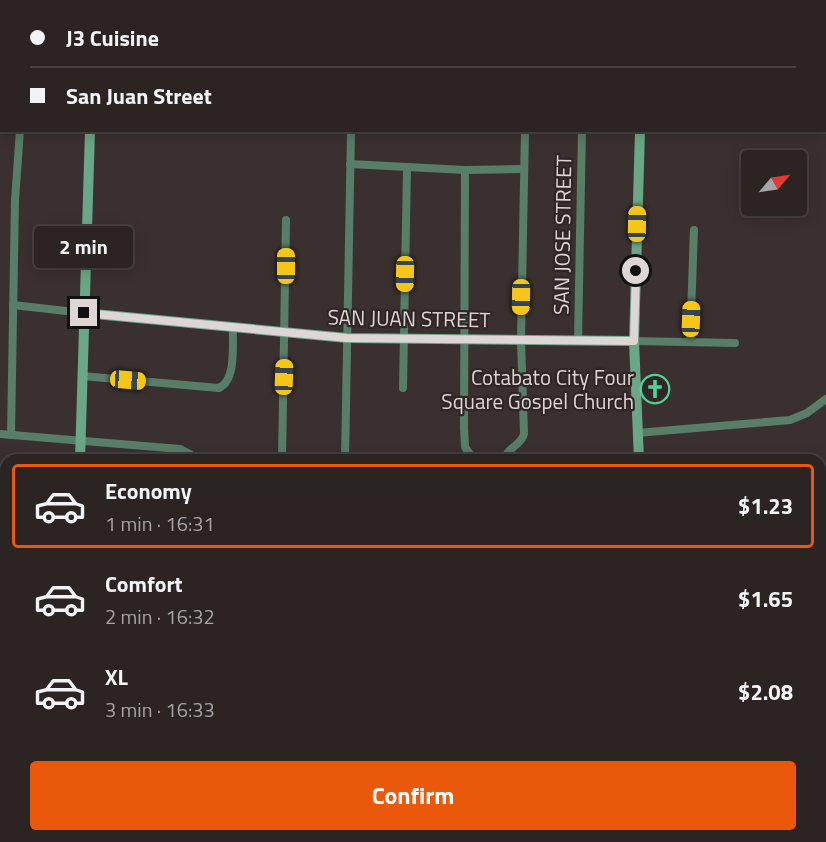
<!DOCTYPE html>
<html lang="en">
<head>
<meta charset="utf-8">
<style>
  :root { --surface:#2c2423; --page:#342c2b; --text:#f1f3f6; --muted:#a6a4a6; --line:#484141; --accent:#ea580c }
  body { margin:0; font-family:"Titillium Web",sans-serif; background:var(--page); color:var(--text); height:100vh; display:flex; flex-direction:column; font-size:22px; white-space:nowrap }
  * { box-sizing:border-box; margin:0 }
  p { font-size:20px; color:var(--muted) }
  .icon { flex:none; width:33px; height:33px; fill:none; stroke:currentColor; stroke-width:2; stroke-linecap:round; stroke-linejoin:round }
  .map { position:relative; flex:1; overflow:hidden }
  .side { position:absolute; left:0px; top:454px; width:826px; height:388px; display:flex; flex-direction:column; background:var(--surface); border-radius:18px 18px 0 0; box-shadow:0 3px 15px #0003,0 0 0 2px var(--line) }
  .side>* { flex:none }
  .top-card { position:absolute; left:0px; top:0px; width:826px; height:132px; box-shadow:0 3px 15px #0003,0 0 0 2px var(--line); display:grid; align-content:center; height:132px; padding:0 30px; background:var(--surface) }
  .needle { width:39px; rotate:61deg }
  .controls { position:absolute; left:741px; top:150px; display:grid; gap:12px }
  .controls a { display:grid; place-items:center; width:66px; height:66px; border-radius:6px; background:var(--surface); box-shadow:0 3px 15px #0003,0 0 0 2px var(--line); font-size:30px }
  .end { position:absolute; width:27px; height:27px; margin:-14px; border:8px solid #ddd6d5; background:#111; box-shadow:0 0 0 3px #111 }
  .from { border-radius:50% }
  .bubble { position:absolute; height:42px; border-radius:6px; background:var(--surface); box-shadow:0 3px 15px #0003,0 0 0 2px var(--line); font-size:20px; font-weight:700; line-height:42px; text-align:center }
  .car { position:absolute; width:18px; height:36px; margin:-18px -9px; border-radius:8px; box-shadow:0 0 4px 2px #0007; background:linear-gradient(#f5c518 24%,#345 0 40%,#f5c518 0 76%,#345 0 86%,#f5c518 0) }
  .top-card b { display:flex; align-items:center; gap:21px; height:57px; font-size:22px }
  .top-card b+b { border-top:2px solid var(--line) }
  .top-card i { width:15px; height:15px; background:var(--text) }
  ul { padding:10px 0 0; list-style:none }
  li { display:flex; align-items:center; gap:18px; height:84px; margin:0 12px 9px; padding:0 18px; border:3px solid transparent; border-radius:6px }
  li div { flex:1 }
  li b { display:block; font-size:22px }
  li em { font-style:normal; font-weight:700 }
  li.active { border-color:var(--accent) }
  li>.icon { width:54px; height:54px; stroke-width:1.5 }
  .cta { display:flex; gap:12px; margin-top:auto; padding:12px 30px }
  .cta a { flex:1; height:69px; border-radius:6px; background:var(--accent); color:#fff; font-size:24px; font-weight:700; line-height:69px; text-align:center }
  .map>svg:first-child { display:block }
  .green { fill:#5a3635 }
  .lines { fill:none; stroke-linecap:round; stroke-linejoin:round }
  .street { stroke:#587d69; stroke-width:8 }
  .secondary { stroke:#6aa787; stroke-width:10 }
  .primary { stroke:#77c79e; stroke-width:12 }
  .route { stroke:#ddd6d5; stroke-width:8 }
  .labels { text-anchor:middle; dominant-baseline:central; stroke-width:4.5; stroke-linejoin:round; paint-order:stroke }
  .street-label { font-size:21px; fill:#ddd6d5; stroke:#302625 }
  .poi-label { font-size:21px; fill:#ddd6d5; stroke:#302625; text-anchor:end }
</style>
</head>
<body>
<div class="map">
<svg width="826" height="842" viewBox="0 0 826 842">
  <rect width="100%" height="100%" fill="#3a302f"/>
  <!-- green -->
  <polygon class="green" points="818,455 826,466 826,590 821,594 820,460 809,460"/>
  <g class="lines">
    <!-- street -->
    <g class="street">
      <polyline points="699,0 699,2"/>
      <polyline points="743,0 744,2"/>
      <polyline points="798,0 798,2"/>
      <polyline points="31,2 31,0"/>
      <polyline points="234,2 234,0"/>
      <polyline points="269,2 269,0"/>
      <polyline points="351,2 352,0"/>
      <polyline points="530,2 530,0"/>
      <polyline points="643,2 643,0"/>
      <polyline points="0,21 2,21"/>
      <polyline points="825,40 826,40"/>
      <polyline points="350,164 465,170 524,169"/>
      <polyline points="465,170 464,428 465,447 474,460"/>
      <polyline points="13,305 84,313"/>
      <polyline points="578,340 582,130"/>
      <polyline points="634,341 735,343"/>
      <polyline points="690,341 694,230"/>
      <path d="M 82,376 L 219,388 C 237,380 232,344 233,327"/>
      <polyline points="403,388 407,168"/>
      <polyline points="637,433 790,420 807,413 826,399"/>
      <polyline points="0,434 180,449 190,454 193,460"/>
      <polyline points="11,435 15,200 20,130"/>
      <polyline points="282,460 286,220"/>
      <polyline points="345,460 351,130"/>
      <path d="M 504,460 C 507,447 521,446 524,434 L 521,340 L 525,130"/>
      <polyline points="0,508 6,509"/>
      <polyline points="0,607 6,608"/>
      <polyline points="0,697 6,696"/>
      <polyline points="820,746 826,752"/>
      <polyline points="350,837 351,842"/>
      <polyline points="654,837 656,842"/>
      <polyline points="716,837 721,842"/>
    </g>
    <!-- secondary -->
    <g class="secondary">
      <polyline points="93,2 93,0"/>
      <polyline points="0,79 2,79"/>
      <polyline points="825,102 826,102"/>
      <polyline points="84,313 347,338 634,341"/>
      <polyline points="80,460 90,130"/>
      <polyline points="639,460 634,341 640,130"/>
      <polyline points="108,837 109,842"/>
      <polyline points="518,837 518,842"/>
    </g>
    <!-- primary -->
    <g class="primary">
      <polyline points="820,610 826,605"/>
      <polyline points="363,842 389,837"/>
    </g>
  </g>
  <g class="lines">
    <!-- route -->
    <polyline class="route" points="84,313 347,338 634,341 636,271"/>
  </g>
  <!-- icons -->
  <defs>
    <g id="church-ring" transform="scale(1.5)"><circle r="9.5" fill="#302625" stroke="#50d398" stroke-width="1.5"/><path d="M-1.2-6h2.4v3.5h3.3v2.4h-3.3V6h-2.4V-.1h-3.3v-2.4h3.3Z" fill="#50d398"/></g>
  </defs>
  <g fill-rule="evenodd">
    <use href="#church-ring" x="655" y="389"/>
  </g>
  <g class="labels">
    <!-- street labels -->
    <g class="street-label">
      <text transform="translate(562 235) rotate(-89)">SAN JOSE STREET</text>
      <text transform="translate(409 318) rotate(1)">SAN JUAN STREET</text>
    </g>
    <!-- poi labels -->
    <g class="poi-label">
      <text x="634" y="377">Cotabato City Four<tspan x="634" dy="24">Square Gospel Church</tspan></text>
    </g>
  </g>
</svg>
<div class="controls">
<a><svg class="needle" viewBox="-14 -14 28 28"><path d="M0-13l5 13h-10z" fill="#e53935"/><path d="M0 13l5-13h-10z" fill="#a6a4a6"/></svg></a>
</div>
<i class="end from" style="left:636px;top:271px"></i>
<i class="end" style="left:84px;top:313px"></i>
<div class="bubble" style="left:34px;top:226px;width:99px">2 min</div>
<i class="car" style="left:637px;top:224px;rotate:1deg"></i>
<i class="car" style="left:286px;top:266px;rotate:0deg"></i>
<i class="car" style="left:405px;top:274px;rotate:181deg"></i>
<i class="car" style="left:521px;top:297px;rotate:181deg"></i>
<i class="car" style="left:691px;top:319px;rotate:2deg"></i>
<i class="car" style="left:284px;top:377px;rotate:2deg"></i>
<i class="car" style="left:128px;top:380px;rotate:95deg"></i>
<div class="top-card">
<b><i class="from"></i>J3 Cuisine</b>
<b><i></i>San Juan Street</b>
</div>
<section class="side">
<ul>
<li class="active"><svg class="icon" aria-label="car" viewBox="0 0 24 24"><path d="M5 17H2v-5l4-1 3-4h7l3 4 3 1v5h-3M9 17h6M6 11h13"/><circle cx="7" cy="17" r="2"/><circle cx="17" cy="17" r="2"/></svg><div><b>Economy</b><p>1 min · 16:31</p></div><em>$1.23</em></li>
<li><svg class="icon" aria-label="car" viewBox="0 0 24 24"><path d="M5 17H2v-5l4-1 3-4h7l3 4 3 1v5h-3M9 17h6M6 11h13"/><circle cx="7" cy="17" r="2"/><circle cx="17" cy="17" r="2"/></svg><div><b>Comfort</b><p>2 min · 16:32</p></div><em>$1.65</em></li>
<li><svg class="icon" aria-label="car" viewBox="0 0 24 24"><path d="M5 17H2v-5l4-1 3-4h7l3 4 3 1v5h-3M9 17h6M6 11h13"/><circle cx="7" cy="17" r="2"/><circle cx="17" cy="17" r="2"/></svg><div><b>XL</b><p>3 min · 16:33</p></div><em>$2.08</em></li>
</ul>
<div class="cta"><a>Confirm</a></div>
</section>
</div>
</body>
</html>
